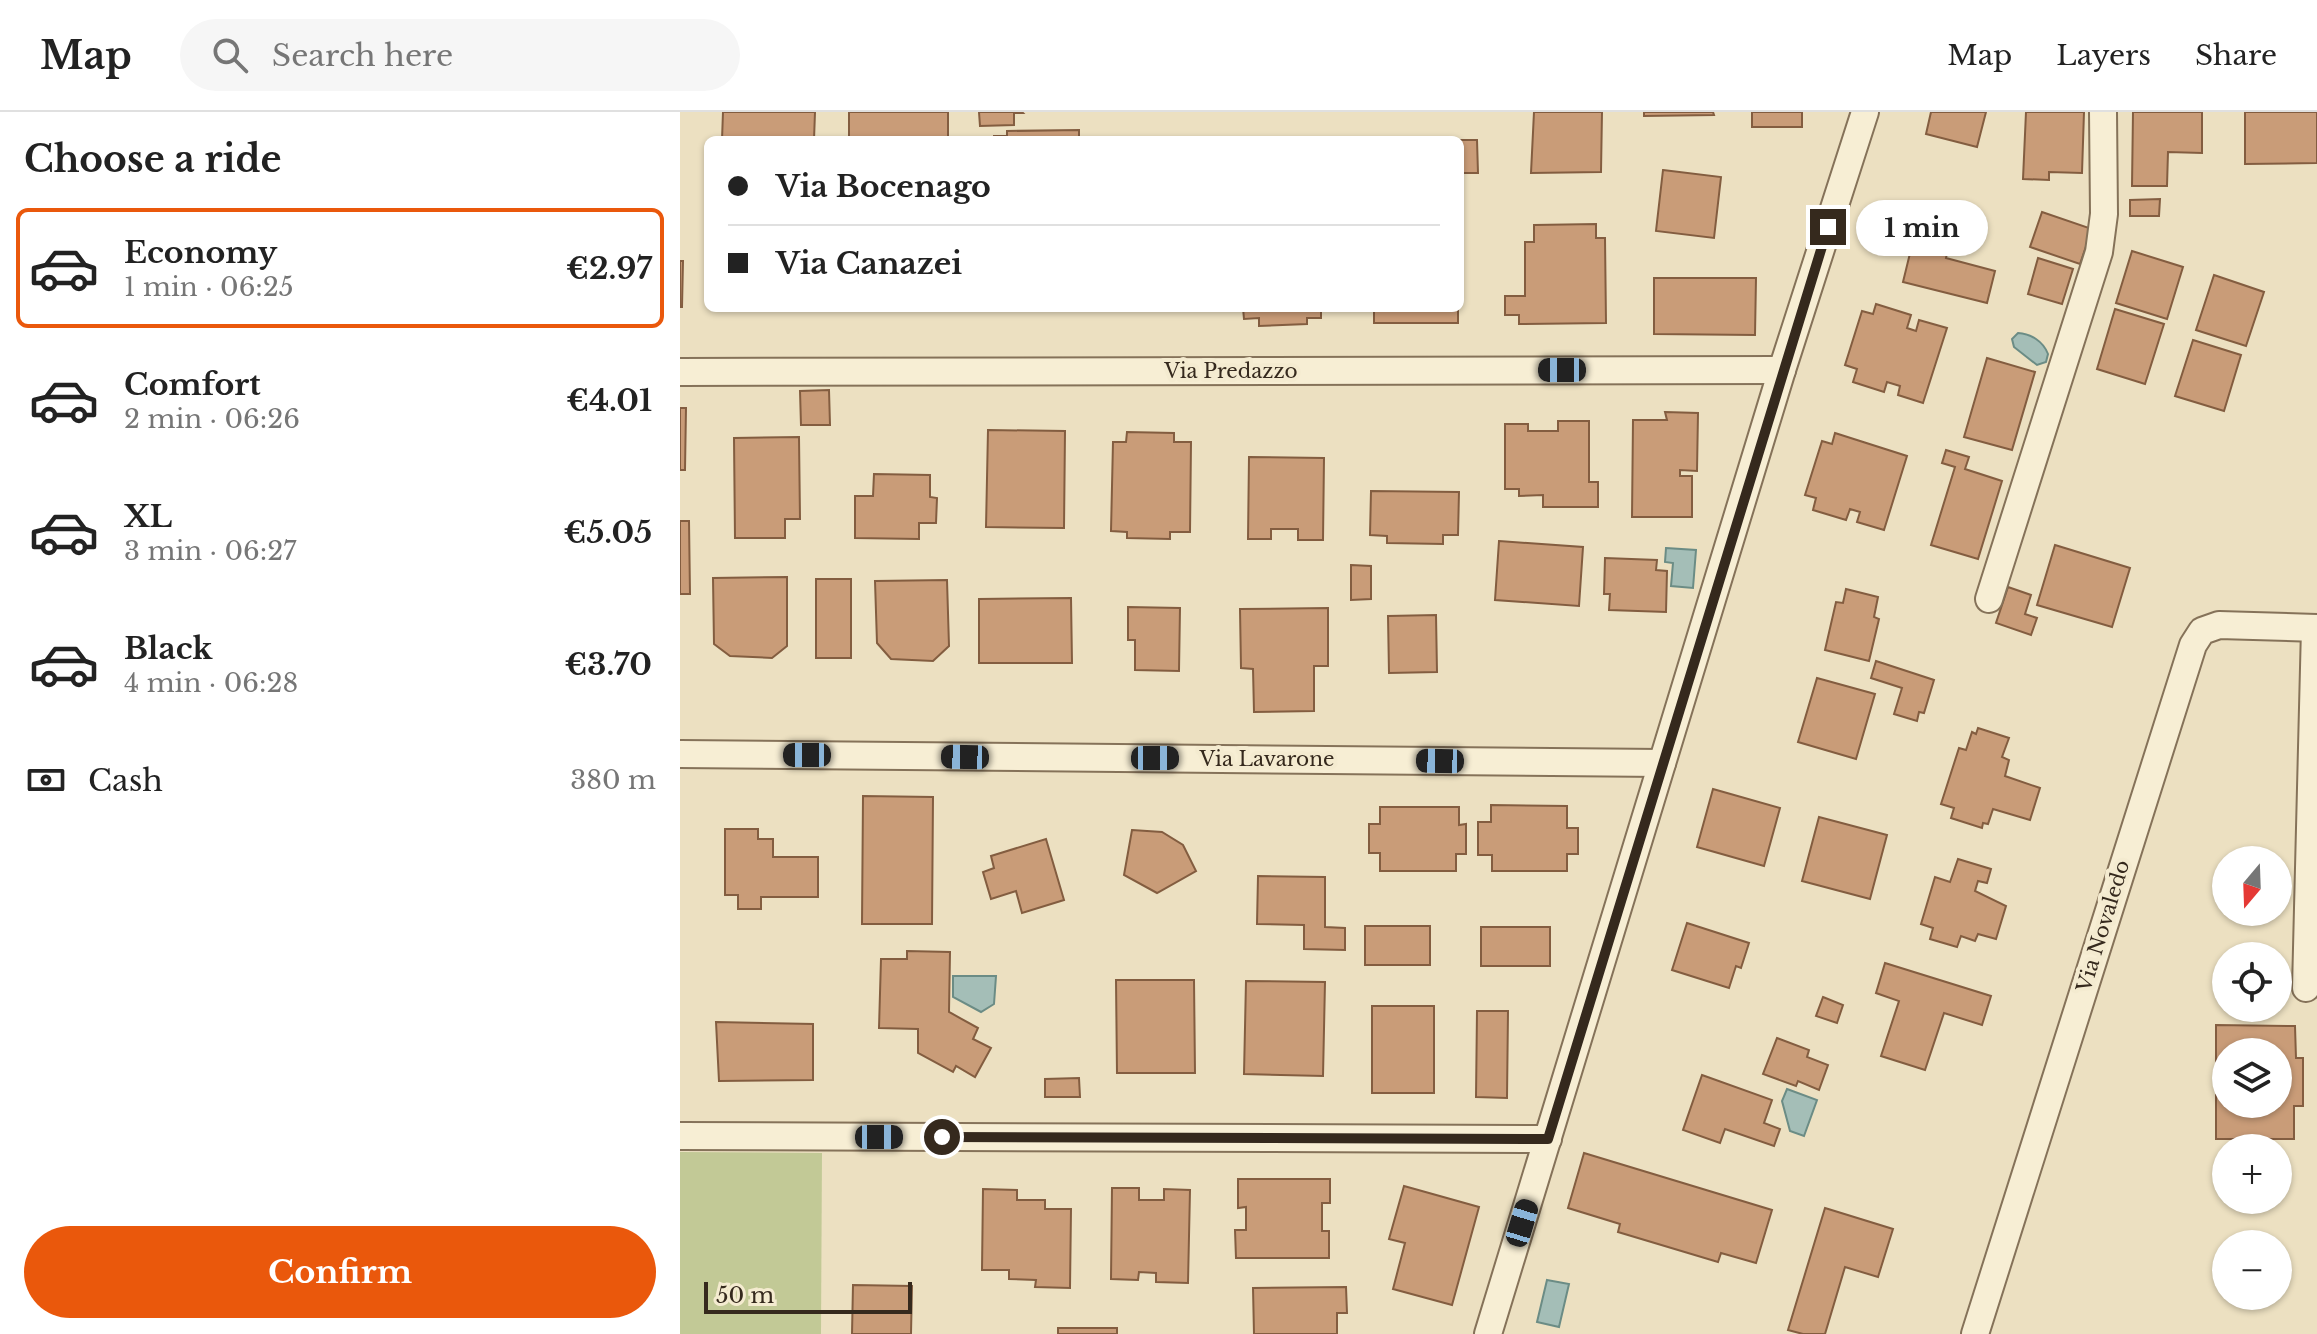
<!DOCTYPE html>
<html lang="en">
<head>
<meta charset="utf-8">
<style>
  :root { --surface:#fff; --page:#f6f6f6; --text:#222; --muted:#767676; --line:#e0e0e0; --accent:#ea580c }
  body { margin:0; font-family:"Libre Baskerville",serif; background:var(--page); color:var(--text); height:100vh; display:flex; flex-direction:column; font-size:30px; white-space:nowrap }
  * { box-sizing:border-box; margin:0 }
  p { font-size:26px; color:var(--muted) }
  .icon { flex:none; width:44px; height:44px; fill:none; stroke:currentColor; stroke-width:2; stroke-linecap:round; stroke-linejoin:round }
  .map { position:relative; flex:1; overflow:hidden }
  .side { display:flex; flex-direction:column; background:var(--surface); width:680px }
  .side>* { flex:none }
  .banner { position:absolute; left:24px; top:24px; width:760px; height:176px; border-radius:12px; box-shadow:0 2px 6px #0004; display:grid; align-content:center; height:176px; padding:0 24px; background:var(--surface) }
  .needle { width:52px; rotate:199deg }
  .buttons { position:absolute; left:1532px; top:734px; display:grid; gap:16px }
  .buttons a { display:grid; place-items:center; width:80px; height:80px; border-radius:50%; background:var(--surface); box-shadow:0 2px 6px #0004; font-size:40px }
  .scale { position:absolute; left:24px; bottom:20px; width:208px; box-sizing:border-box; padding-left:8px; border:4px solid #35291d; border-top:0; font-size:22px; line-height:28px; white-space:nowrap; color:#35291d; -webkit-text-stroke:6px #f4ebd0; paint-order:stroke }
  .end { position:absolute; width:36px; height:36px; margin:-18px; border:10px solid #35291d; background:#fff; box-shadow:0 0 0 4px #fff }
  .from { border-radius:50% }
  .bubble { position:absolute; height:56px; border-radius:28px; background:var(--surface); box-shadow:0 2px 6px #0004; font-size:26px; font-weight:700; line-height:56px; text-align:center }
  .car { position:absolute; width:24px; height:48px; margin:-24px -12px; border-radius:10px; box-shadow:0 0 6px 2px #0007; background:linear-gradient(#222 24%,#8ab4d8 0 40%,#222 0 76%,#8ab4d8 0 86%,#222 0) }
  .banner b { display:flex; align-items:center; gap:28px; height:76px; font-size:30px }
  .banner b+b { border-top:2px solid var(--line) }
  .banner i { width:20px; height:20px; background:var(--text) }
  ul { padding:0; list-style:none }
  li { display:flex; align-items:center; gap:24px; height:120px; margin:0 16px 12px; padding:0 8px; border:4px solid transparent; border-radius:12px }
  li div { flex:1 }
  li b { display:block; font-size:30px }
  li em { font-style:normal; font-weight:700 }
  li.selected { border-color:var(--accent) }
  li>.icon { width:72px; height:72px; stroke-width:1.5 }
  h2 { padding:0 24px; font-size:36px; line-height:96px }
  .pay { display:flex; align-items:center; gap:20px; height:88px; padding:0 24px; font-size:30px }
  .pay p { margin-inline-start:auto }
  .cta { display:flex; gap:16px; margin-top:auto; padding:16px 24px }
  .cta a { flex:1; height:92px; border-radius:48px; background:var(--accent); color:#fff; font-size:32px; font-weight:700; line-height:92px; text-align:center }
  header { display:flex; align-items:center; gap:48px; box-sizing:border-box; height:112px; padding:0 40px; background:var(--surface); border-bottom:2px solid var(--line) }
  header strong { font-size:38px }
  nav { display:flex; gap:44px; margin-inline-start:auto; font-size:28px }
  .search { width:560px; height:72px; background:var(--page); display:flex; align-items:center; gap:20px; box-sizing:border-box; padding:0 28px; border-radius:44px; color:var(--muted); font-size:30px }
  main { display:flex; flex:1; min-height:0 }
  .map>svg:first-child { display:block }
  .green { fill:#c2c996 }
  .water { fill:#a4beb7; stroke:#6b8c85; stroke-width:2 }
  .building { fill:#c99c78; stroke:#835d40; stroke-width:2; fill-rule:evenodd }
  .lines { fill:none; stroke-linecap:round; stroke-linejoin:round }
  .minor-casing { stroke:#857259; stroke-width:30 }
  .minor { stroke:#f7eed4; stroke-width:26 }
  .route { stroke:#35291d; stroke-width:10 }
  .labels { text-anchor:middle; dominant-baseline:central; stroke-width:8; stroke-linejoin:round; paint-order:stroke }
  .street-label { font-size:20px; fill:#35291d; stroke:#f4ebd0 }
</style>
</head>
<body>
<header>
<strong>Map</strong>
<div class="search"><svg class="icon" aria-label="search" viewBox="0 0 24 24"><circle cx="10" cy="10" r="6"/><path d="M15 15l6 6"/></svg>Search here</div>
<nav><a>Map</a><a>Layers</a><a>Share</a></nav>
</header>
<main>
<section class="side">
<h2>Choose a ride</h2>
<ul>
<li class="selected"><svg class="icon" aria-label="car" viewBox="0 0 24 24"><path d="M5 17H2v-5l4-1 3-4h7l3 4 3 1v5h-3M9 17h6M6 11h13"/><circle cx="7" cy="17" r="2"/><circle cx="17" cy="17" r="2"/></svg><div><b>Economy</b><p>1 min · 06:25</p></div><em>€2.97</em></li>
<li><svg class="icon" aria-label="car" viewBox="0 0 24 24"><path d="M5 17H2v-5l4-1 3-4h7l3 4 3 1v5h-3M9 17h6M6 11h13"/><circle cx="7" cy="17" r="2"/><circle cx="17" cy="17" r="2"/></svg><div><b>Comfort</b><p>2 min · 06:26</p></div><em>€4.01</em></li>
<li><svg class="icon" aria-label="car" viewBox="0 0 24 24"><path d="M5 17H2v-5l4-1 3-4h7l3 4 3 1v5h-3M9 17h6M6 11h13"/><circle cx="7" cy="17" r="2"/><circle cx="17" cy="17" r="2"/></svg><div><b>XL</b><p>3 min · 06:27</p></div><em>€5.05</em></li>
<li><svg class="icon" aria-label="car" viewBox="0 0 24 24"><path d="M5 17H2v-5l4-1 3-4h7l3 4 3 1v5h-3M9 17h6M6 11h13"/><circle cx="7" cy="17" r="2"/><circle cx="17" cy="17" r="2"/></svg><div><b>Black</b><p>4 min · 06:28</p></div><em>€3.70</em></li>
</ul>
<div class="pay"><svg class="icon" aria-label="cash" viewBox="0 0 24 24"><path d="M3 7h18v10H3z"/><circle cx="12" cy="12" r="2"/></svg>Cash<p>380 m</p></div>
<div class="cta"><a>Confirm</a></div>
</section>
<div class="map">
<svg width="1637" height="1222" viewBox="0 0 1637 1222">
  <rect width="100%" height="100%" fill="#ece0c1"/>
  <!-- green -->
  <polygon class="green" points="0,1040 142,1041 141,1222 0,1222"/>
  <!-- water -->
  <g class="water">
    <path d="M 1338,221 C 1351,222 1363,229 1368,242 L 1366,250 L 1357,253 L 1334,235 L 1332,227 Z"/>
    <polygon points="986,436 1016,438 1013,476 991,474 993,451 985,450"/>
    <polygon points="273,864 316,864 314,892 301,900 273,885"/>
    <polygon points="1107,977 1137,988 1124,1024 1110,1019 1102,989"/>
    <polygon points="867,1168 889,1172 879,1215 857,1210"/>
  </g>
  <!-- building -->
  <g class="building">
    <polygon points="43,0 135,0 134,28 42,28"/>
    <rect x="169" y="0" width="99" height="28"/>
    <polygon points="299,0 342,0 343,1 334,1 334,13 300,14"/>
    <polygon points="854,0 922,0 921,60 851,61"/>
    <polygon points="964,0 1033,0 1034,3 964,4"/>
    <rect x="1072" y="0" width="50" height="15"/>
    <polygon points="1251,0 1306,0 1297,35 1246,22"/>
    <polygon points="1346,0 1404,0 1402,61 1369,60 1369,68 1343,67"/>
    <polygon points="1453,0 1522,0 1522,41 1488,40 1487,74 1452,74"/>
    <polygon points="1565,0 1637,0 1637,51 1565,52"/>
    <polygon points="399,18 399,28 314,28 314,24 327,24 327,19"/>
    <polygon points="767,28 797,28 798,61 780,61 780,28"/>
    <polygon points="983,58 1041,65 1034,126 976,119"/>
    <polygon points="1480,87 1479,104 1450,104 1450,88"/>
    <polygon points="1241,96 1276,105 1266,146 1315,159 1307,191 1223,170"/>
    <polygon points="1362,100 1412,117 1400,152 1350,135"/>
    <polygon points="916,112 916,126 925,126 926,211 839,212 839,203 825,203 825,184 845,184 845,130 854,130 854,113"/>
    <polygon points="1452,139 1503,155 1487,207 1436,191"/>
    <polygon points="1358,146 1393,157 1382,192 1348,182"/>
    <polygon points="0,149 3,149 2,195 0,195"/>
    <polygon points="1534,163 1584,180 1566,234 1516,218"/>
    <polygon points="974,166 1076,166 1075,223 974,222"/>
    <polygon points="1196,192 1231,203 1227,216 1236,219 1239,208 1267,216 1243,291 1218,283 1220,274 1207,270 1204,280 1173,270 1177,257 1165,253 1182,199 1193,202"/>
    <polygon points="563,196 641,196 641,206 627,206 627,212 579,214 579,206 564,207"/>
    <rect x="694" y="196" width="84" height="15"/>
    <polygon points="1435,197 1484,212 1465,272 1417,257"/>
    <polygon points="1513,228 1561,243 1544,299 1495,284"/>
    <polygon points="1307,246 1355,260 1332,338 1284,325"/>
    <polygon points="149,278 150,313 121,313 120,279"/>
    <polygon points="0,296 6,296 5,358 0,358"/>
    <polygon points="985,300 1018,301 1017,359 1000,358 1000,364 1012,364 1012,405 952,405 953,308 987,308"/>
    <polygon points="878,309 909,309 909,370 918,370 918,395 863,395 863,383 839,384 839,377 825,377 825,312 848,312 848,319 878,319"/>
    <polygon points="308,318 385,319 384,416 306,415"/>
    <polygon points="447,320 494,321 494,330 511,330 510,420 490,420 490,427 447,426 447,420 431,419 433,330 446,330"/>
    <polygon points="1155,321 1227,344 1204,418 1177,410 1180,400 1170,397 1166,408 1133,398 1136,386 1125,383 1142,329 1152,332"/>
    <polygon points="119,325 120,407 105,407 105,426 55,426 54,326"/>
    <polygon points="1266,338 1289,345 1285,357 1322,369 1298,447 1251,433 1275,355 1262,351"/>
    <polygon points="569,345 644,346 643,428 618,428 618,417 591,417 591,427 568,427"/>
    <polygon points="194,362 250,363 250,385 257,386 256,411 239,411 239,427 175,426 175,384 193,384"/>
    <polygon points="691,379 779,380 778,423 763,423 763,432 707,431 707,424 690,423"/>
    <polygon points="0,409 9,409 10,482 0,482"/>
    <polygon points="819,429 903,435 899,494 815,488"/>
    <polygon points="1375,433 1450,456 1432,515 1357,493"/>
    <polygon points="925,446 977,448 976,458 987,459 986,500 929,498 930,482 924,482"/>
    <polygon points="671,453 691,454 691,487 671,488"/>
    <polygon points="107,465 107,534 92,546 50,544 34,532 33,466"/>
    <rect x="136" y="467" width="35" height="79"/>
    <polygon points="267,468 269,534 253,549 211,547 197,531 195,469"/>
    <polygon points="1328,475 1351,483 1345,502 1357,506 1351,523 1316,511"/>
    <polygon points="1166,477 1198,485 1194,505 1199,507 1189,549 1145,538 1156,490 1163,491"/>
    <polygon points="391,486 392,551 299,551 299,487"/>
    <polygon points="448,495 500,496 499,559 455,558 455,528 448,528"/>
    <polygon points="648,496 648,554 634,554 634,599 574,600 573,557 561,556 560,497"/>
    <polygon points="756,503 757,560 709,561 708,504"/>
    <polygon points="1196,549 1254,568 1244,601 1239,600 1237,609 1214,602 1222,576 1191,566"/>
    <polygon points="1137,566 1195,582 1176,647 1118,630"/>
    <polygon points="1298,616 1329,626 1322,645 1329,648 1325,664 1360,676 1350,708 1313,697 1308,712 1303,711 1302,716 1271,706 1274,696 1261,692 1279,636 1286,638 1292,620 1296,622"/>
    <polygon points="1033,677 1100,696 1084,754 1017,735"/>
    <polygon points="183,684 253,685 252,812 182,812"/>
    <polygon points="811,693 887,694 887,716 898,716 898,742 887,742 887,759 812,759 812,743 798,743 798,710 811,710"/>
    <polygon points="700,695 779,695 779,713 786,712 786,742 776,742 776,759 700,759 700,741 689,741 689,712 700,712"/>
    <polygon points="1139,705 1207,723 1190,787 1122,769"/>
    <polygon points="45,717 78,717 78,727 93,727 93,745 138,745 138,785 81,785 81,797 58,797 58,783 45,783"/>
    <polygon points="452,718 482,720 503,733 516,759 477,781 444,763"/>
    <polygon points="366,727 384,788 342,801 336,779 311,787 303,760 314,756 311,744"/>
    <polygon points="1278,747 1311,757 1307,771 1298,769 1295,779 1326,794 1316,827 1298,822 1295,829 1281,824 1277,835 1250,827 1253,816 1241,812 1255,765 1270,770"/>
    <polygon points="578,764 645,765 645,815 665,816 665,838 624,837 624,813 577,812"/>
    <polygon points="1007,811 1069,831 1061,856 1056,854 1049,876 992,858"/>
    <rect x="685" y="814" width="65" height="39"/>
    <rect x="801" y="815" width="69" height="39"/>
    <polygon points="227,839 270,840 269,900 298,916 293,927 311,936 295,965 276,954 273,960 238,941 238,917 199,916 201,847 227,847"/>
    <polygon points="1205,851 1311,884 1302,913 1264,901 1245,958 1201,944 1219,889 1196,881"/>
    <polygon points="436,868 514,868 515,961 437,961"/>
    <polygon points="566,869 645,870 643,964 564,962"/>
    <polygon points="1143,885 1163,893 1157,911 1136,904"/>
    <rect x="692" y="894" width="62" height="87"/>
    <polygon points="797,899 828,899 827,986 796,985"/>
    <polygon points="36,910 133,912 133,968 39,969"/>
    <path d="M 1536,913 L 1615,914 L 1616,946 L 1623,946 L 1623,994 L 1614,994 L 1614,1027 L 1536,1027 ZM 1546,940 L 1598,940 L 1598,992 L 1546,992 Z"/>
    <polygon points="1097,926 1129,938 1127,945 1148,953 1139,978 1118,969 1116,974 1083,962"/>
    <polygon points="1022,963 1092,988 1084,1011 1100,1017 1094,1034 1045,1017 1040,1031 1003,1018"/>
    <polygon points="399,966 400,985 365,985 365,967"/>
    <polygon points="904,1041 1092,1098 1076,1151 1041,1141 1038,1150 938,1120 940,1112 888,1096"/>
    <polygon points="558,1067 650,1067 650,1091 642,1091 642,1119 649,1119 649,1146 556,1146 555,1118 566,1118 566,1095 558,1096"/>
    <polygon points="724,1074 799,1095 772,1193 713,1177 725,1131 709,1127"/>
    <polygon points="432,1076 459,1076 459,1088 484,1088 484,1077 510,1078 508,1171 476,1170 476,1161 459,1160 458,1168 431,1167"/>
    <polygon points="303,1077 337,1078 337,1088 365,1088 365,1097 391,1097 390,1176 355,1175 356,1168 329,1167 329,1158 302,1158"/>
    <polygon points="1145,1096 1213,1117 1198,1165 1165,1155 1145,1222 1123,1222 1108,1218"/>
    <polygon points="173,1173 232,1174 231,1222 172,1222"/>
    <polygon points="666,1175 667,1201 657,1201 657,1222 574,1222 573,1176"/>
    <rect x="378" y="1216" width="59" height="6"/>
  </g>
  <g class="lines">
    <!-- minor casing -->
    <g class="minor-casing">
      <g id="minor">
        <polyline points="0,260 1102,258"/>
        <polyline points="1309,487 1419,140 1424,102 1423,0"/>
        <polyline points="0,642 982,651"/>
        <polyline points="1626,876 1635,516"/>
        <polyline points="0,1024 868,1027"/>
        <polyline points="808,1222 1102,258 1185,0"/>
        <polyline points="1295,1222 1513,533 1522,519 1539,513 1637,516"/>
      </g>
    </g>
    <!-- minor -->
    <use href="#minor" class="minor"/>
  </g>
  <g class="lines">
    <!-- route -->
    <polyline class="route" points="262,1025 868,1027 1148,115"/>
  </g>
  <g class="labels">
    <!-- street labels -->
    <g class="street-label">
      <text x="551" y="259">Via Predazzo</text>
      <text x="587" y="647">Via Lavarone</text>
      <text transform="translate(1423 814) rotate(-73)">Via Novaledo</text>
    </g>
  </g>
</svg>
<div class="buttons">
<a><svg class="needle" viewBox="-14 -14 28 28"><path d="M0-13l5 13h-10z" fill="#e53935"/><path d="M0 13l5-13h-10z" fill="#767676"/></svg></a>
<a><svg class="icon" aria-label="locate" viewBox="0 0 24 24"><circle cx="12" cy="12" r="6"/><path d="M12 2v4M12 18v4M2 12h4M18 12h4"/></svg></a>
<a><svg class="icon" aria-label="layers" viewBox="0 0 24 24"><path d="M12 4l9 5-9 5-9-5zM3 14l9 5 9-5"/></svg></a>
<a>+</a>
<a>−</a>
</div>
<div class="scale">50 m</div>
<i class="end from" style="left:262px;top:1025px"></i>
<i class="end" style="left:1148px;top:115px"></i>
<div class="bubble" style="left:1176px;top:88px;width:132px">1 min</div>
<i class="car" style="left:882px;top:258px;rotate:270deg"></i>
<i class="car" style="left:127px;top:643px;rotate:270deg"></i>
<i class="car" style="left:285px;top:645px;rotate:271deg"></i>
<i class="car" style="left:475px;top:646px;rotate:90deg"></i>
<i class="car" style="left:760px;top:649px;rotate:271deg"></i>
<i class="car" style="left:199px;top:1025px;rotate:90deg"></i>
<i class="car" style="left:842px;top:1111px;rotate:17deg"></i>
<div class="banner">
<b><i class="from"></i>Via Bocenago</b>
<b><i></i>Via Canazei</b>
</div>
</div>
</main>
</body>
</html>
